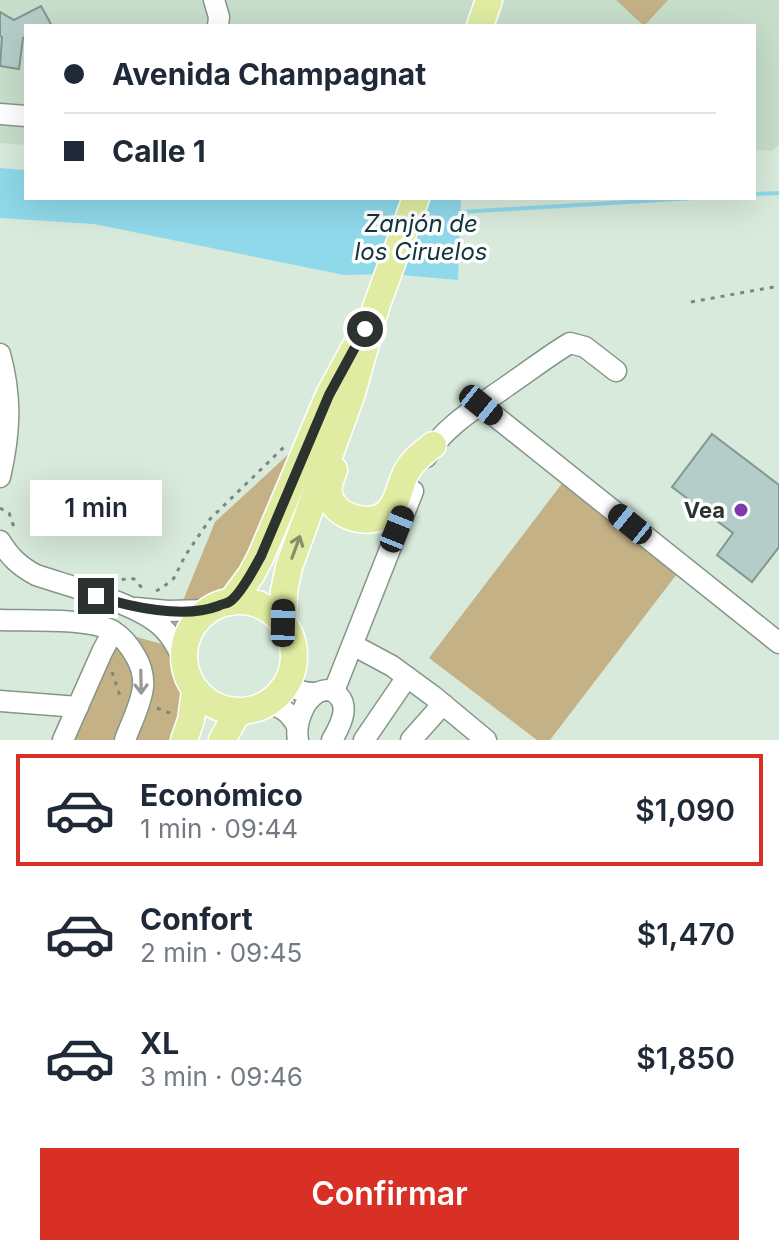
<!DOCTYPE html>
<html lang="es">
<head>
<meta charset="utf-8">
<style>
  :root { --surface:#fff; --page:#f6f6f7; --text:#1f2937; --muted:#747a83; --line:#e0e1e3; --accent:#d93025 }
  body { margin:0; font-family:Inter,sans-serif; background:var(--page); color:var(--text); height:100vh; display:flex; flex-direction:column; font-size:30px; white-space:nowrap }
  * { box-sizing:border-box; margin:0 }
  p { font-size:26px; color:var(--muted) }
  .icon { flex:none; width:44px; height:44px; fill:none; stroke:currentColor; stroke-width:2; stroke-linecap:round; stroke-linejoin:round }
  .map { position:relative; height:740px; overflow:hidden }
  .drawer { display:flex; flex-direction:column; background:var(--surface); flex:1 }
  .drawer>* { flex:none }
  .top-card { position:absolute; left:24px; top:24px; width:732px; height:176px; border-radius:0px; box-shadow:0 8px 32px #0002; display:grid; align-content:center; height:176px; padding:0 40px; background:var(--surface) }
  .end { position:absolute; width:36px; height:36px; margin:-18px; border:10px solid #2c322d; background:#fff; box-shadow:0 0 0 4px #fff }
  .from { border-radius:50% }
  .bubble { position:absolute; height:56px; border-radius:0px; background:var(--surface); box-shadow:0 8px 32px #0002; font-size:26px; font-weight:600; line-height:56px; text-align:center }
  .car { position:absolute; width:24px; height:48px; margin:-24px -12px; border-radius:10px; box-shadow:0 0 6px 2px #0007; background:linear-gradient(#222 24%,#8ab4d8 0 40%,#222 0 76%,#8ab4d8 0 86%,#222 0) }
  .top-card b { display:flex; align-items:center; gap:28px; height:76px; font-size:30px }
  .top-card b+b { border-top:2px solid var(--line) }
  .top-card i { width:20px; height:20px; background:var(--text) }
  ul { padding:14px 0 0; list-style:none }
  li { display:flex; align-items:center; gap:24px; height:112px; margin:0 16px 12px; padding:0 24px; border:4px solid transparent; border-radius:0px }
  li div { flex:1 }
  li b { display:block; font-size:30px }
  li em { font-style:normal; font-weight:600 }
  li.current { border-color:var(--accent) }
  li>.icon { width:72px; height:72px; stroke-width:1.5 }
  .primary-button { display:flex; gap:16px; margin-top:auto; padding:16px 40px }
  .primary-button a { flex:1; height:92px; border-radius:0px; background:var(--accent); color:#fff; font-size:32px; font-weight:600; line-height:92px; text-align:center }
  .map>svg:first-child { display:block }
  .built { fill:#c7decb }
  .green { fill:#c4b186 }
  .water { fill:#8fd9ea }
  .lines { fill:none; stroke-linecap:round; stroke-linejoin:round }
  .stream { stroke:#8fd9ea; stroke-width:4 }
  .building { fill:#b5cdc8; stroke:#809792; stroke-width:2 }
  .minor-casing { stroke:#869689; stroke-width:23 }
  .major-casing { stroke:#fff; stroke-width:29 }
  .path { stroke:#7c887e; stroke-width:3; stroke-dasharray:4 6; stroke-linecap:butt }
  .minor { stroke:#fff; stroke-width:20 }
  .major { stroke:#dfeca1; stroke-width:26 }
  .oneway { stroke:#868f67 }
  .oneway2 { stroke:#969896 }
  .route { stroke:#2c322d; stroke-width:10 }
  .poi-dot { fill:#7e3aad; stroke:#fff; stroke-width:3 }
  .labels { text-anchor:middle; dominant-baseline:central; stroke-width:7; stroke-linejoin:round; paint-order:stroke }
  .poi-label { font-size:22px; font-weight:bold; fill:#2c322d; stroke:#fff; text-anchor:end }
  .water-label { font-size:24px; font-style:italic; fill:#10353c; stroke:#fff }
</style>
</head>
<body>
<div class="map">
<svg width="779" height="740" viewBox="0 0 779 740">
  <rect width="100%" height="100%" fill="#d8eadb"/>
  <!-- built -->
  <polygon class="built" points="0,0 779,0 779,145 772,151 754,150 754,26 26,26 26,145 0,143"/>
  <!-- green -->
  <g class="green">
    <polygon points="616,0 668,0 644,26"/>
    <polygon points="293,450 252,542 240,575 225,594 200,608 186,624 177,659 185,702 177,740 73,740 119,632 165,645 215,522"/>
    <polygon points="567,477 683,566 550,740 537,740 429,658"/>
  </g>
  <!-- water -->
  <polygon class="water" points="0,168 26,170 26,198 461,198 458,280 389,274 344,275 94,224 0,218"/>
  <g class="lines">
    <!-- stream -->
    <g class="stream">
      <polyline points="754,194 779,193"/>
      <polyline points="461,212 694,198"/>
    </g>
  </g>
  <!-- building -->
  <g class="building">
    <polygon points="41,6 51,24 47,26 26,26 26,36 23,38 19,69 0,66 2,37 0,36 0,12 14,20"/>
    <polygon points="712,434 779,485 779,547 752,582 717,555 733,533 672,487"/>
  </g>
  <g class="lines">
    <!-- minor casing -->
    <g class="minor-casing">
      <g id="minor">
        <polyline points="214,0 219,17 218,26"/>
        <polyline points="0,114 26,116"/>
        <path d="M 0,354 C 12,398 10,433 0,477"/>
        <polyline points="481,405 779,643"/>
        <path d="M 426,457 C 443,427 479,406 507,386 C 528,372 548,356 570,343 L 585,347 L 616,371"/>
        <path d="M 0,541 C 10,557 19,566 36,575 C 71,587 138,603 163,628 C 172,637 178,648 183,660"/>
        <polyline points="136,608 168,611 208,610"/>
        <path d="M 0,620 C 29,621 86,618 111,630 C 122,636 130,646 136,657 C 141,666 144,676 143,687 C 141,705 131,723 125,740"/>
        <polyline points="353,645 392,666 433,696 486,740"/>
        <path d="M 290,677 C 294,691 302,693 316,693"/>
        <polyline points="334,691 413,491"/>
        <polyline points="0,701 78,707"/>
        <path d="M 269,703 C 283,708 290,713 297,726"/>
        <polyline points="63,740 102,652 113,631"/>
        <path d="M 298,740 C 295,725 303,701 317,693 C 320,691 327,690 330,690 C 353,701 342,723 332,740"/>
        <polyline points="364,740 407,677"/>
        <polyline points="411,740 443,704"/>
      </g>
    </g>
    <!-- major casing -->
    <g class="major-casing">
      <g id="major">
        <polyline points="480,26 489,0"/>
        <path d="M 334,470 C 329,482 325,494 334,505 C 345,520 375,526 389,511 C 399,500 400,483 407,471 C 413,460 423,453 433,445"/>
        <circle cx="239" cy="656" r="55"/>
        <polyline points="231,602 251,575 261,556 329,395 354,349"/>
        <polyline points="283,623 284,591 289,567 352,393 376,307 416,198"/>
        <polyline points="184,740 191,720 195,690"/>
        <polyline points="222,740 238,712"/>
      </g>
    </g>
    <!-- path -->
    <g class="path">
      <polyline points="691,302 779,286"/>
      <polyline points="0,508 9,513 15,530"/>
      <polyline points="102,577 120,580 130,578 134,579 145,591"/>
      <polyline points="156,591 162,588 174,578 185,556 210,519 285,446"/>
      <polyline points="112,672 120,696 123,697"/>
      <polyline points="157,708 172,714"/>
    </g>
    <!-- minor -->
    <use href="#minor" class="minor"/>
    <!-- major -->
    <use href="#major" class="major"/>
  </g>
  <!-- one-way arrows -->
  <defs><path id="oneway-shaft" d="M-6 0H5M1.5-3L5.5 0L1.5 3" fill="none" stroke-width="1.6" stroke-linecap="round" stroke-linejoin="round" transform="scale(2)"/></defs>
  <use class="oneway" href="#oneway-shaft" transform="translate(296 547) rotate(-70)"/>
  <use class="oneway2" href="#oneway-shaft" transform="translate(141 682) rotate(89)"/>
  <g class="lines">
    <!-- route -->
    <path class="route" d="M 96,596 C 130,607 184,619 218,606 C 221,604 226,604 229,602 C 240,596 255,567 261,556 L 329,395 L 365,329"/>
  </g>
  <!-- markers -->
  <circle class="poi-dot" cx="741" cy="510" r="8"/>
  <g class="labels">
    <!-- poi labels -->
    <g class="poi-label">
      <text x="725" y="510">Vea</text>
    </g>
    <!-- water labels -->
    <g class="water-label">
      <text x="421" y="223">Zanjón de<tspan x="421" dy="28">los Ciruelos</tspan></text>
    </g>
  </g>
</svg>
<i class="end from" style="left:365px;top:329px"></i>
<i class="end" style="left:96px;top:596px"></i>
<div class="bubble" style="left:30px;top:480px;width:132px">1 min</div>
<i class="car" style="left:481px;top:405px;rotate:129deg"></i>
<i class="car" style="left:630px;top:524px;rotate:309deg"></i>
<i class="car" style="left:397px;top:529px;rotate:22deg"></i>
<i class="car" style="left:283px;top:623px;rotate:1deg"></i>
<div class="top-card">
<b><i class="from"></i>Avenida Champagnat</b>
<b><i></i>Calle 1</b>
</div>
</div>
<section class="drawer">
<ul>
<li class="current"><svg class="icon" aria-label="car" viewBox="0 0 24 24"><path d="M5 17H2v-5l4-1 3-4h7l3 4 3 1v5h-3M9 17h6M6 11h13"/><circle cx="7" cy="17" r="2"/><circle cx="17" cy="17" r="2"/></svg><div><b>Económico</b><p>1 min · 09:44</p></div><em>$1,090</em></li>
<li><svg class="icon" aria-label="car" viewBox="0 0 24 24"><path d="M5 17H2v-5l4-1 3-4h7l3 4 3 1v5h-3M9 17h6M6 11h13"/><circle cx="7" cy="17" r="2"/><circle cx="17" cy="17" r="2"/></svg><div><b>Confort</b><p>2 min · 09:45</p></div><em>$1,470</em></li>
<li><svg class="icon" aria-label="car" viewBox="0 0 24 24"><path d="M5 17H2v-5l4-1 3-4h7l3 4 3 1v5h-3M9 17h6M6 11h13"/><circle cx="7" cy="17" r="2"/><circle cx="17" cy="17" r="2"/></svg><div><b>XL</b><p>3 min · 09:46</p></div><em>$1,850</em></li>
</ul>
<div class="primary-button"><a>Confirmar</a></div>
</section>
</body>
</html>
